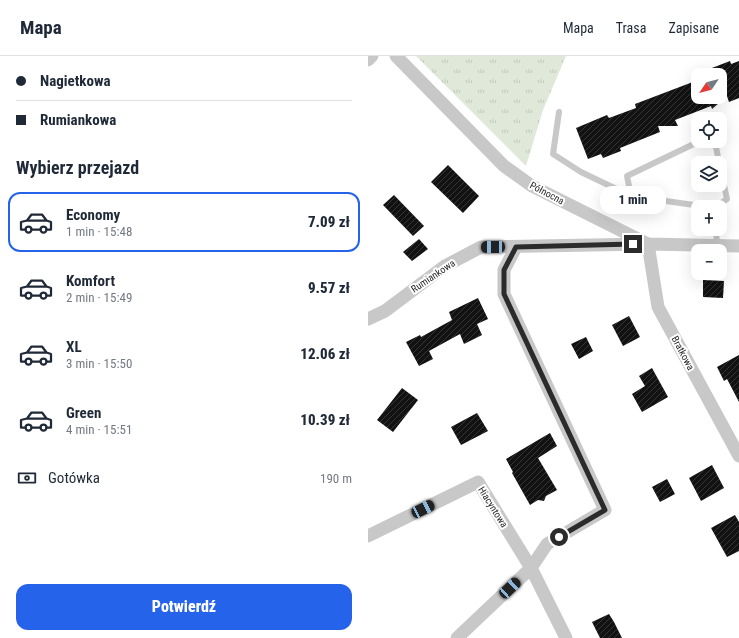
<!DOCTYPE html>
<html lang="pl">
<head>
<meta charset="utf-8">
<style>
  :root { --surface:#fff; --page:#f6f6f7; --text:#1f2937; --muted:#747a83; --line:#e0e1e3; --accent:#2563eb }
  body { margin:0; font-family:"Roboto Condensed",sans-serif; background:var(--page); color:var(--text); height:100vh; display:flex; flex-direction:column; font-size:15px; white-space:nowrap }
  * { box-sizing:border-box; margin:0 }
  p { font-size:13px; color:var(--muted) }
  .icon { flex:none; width:22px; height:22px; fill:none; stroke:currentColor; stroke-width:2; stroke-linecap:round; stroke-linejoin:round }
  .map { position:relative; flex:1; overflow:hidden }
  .drawer { display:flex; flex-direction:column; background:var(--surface); width:368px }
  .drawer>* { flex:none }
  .hud { display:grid; align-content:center; height:88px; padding:0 16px; background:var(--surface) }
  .needle { width:26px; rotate:235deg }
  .tools { position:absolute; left:323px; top:12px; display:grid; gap:8px }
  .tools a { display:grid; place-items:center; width:36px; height:36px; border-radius:8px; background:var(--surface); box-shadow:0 4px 16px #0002; font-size:20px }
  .end { position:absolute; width:18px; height:18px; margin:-9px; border:5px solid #2b2b2b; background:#fff; box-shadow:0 0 0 2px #fff }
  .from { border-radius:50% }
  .bubble { position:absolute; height:28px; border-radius:12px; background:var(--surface); box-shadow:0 4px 16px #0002; font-size:13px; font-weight:800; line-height:28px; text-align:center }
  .car { position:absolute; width:12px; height:24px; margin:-12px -6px; border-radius:5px; box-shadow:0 0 3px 1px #0007; background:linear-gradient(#222 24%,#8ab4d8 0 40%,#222 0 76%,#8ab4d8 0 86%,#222 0) }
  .hud b { display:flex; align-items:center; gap:14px; height:38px; font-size:15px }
  .hud b+b { border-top:1px solid var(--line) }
  .hud i { width:10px; height:10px; background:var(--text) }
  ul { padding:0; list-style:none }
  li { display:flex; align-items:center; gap:12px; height:60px; margin:0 8px 6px; padding:0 8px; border:2px solid transparent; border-radius:12px }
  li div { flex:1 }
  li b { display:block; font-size:15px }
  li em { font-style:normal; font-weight:800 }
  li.active { border-color:var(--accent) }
  li>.icon { width:36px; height:36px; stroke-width:1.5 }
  h2 { padding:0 16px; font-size:18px; line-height:48px }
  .pay { display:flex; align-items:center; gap:10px; height:44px; padding:0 16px; font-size:15px }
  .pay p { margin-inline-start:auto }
  .button { display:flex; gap:8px; margin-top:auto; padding:8px 16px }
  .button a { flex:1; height:46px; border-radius:12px; background:var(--accent); color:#fff; font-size:16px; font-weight:800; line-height:46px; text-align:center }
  header { display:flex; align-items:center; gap:24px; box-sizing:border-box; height:56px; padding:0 20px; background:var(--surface); border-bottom:1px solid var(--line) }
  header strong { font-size:19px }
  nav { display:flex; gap:22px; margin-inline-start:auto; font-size:14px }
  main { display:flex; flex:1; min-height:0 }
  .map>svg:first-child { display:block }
  .grass { fill:url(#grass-tufts) }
  .building { fill:url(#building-hatch) }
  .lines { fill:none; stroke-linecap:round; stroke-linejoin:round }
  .lane { stroke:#c8c8c8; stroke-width:6 }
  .street { stroke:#c8c8c8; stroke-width:13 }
  .route { stroke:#2b2b2b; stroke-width:5 }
  .labels { text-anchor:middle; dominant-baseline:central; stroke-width:4; stroke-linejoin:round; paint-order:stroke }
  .street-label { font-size:10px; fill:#2b2b2b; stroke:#fff }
</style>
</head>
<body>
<header>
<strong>Mapa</strong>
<nav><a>Mapa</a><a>Trasa</a><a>Zapisane</a></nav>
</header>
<main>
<section class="drawer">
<div class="hud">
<b><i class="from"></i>Nagietkowa</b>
<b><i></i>Rumiankowa</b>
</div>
<h2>Wybierz przejazd</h2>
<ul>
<li class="active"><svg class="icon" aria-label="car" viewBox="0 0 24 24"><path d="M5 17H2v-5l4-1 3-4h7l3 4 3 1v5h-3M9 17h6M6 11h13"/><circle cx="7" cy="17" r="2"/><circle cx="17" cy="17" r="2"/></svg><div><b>Economy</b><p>1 min · 15:48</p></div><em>7.09 zł</em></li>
<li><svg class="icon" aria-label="car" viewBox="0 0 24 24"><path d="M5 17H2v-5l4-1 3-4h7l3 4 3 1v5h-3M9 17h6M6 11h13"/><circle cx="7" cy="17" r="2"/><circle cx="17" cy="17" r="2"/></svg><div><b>Komfort</b><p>2 min · 15:49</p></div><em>9.57 zł</em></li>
<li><svg class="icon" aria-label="car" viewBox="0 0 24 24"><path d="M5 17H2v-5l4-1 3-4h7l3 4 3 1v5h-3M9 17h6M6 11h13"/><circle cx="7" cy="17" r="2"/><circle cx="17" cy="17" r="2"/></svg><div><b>XL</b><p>3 min · 15:50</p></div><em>12.06 zł</em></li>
<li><svg class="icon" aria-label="car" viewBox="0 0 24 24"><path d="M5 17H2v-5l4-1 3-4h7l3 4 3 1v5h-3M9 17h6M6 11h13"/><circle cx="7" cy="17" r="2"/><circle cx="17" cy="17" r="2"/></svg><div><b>Green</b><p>4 min · 15:51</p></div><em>10.39 zł</em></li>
</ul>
<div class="pay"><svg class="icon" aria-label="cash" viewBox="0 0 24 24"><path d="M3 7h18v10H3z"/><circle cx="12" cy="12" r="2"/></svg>Gotówka<p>190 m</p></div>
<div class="button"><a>Potwierdź</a></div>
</section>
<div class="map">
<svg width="371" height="582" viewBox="0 0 371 582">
  <defs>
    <pattern id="grass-tufts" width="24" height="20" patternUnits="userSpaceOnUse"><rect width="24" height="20" fill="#e0e9d9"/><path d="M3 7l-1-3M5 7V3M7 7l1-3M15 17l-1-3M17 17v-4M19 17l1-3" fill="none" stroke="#c0c8ba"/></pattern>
    <pattern id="building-hatch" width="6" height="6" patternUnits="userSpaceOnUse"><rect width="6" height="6" fill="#121212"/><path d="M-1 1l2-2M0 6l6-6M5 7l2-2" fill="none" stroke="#353535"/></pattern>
  </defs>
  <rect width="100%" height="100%" fill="#fff"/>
  <!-- grass -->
  <polygon class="grass" points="48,0 198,0 175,54 158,110"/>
  <!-- building -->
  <g class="building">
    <polygon points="362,5 363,8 371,5 371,42 361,46 359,40 344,53 343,50 307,64 310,70 290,70 292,76 252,92 253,95 235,102 233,98 220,103 208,72 239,59 241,62 268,52 267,48 330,24 330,41 352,41 352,19 331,19 331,17"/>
    <polygon points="80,109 111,140 95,157 63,126"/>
    <polygon points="26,139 56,170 45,180 15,149"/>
    <polygon points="51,183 60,193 44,205 35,196"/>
    <polygon points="335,224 356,225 355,242 335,241"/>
    <polygon points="110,242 120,263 109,268 114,279 96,288 92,278 61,295 65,303 51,310 38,286 52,279 53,281 84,264 81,256"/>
    <polygon points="261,260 272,281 255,290 244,269"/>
    <polygon points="218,281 225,295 211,303 203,288"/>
    <polygon points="371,299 371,346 359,323 356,325 349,311"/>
    <polygon points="284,312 300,341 274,356 264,338 277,330 271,320"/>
    <polygon points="34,332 50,344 25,376 9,364"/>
    <polygon points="109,357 120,375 93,389 83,371"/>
    <polygon points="182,377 189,390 170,402 189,434 178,440 176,445 170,444 162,449 144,417 145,416 138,403"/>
    <polygon points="344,409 356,432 333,445 321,422"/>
    <polygon points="299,423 307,438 292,446 284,431"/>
    <polygon points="367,459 371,466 371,495 359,501 343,472"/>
    <polygon points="241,558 246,566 254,582 232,582 224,566"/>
  </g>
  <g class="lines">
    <!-- lane -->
    <g class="lane">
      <polyline points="191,56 185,98 213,116 263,140 340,151"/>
      <polyline points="347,85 351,107"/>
      <polyline points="263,140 259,120 332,85"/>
      <polyline points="348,151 359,143 352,110"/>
      <polyline points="348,173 349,190"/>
    </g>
    <!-- street -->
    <g class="street">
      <polyline points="28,0 136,110 164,130 280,188 371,190"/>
      <polyline points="0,4 4,0"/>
      <polyline points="0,263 17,255 77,210 113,191 280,188 290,251 371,400"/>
      <polyline points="0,480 110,426 163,512 198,582"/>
      <polyline points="89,582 163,512 179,488 237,454 136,238 136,214 148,191"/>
    </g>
  </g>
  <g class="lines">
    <!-- route -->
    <polyline class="route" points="191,481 237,454 136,238 136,214 148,191 265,188"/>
  </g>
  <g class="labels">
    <!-- street labels -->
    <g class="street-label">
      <text transform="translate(179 137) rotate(28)">Północna</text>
      <text transform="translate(65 220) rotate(-34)">Rumiankowa</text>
      <text transform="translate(315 297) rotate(62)">Bratkowa</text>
      <text transform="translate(125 451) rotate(58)">Hiacyntowa</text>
    </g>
  </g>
</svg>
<div class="tools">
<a><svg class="needle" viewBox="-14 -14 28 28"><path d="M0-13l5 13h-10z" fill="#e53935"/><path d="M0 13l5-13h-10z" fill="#747a83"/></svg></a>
<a><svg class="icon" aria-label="locate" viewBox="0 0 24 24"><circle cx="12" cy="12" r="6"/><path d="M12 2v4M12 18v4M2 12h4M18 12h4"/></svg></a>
<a><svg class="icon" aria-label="layers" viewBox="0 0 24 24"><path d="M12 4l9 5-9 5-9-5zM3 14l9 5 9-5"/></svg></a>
<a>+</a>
<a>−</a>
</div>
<i class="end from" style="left:191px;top:481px"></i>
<i class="end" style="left:265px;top:188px"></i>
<div class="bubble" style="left:232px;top:130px;width:66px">1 min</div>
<i class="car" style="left:125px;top:191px;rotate:269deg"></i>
<i class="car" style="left:55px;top:453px;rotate:64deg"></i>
<i class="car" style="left:142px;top:532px;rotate:47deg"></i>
</div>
</main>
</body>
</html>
